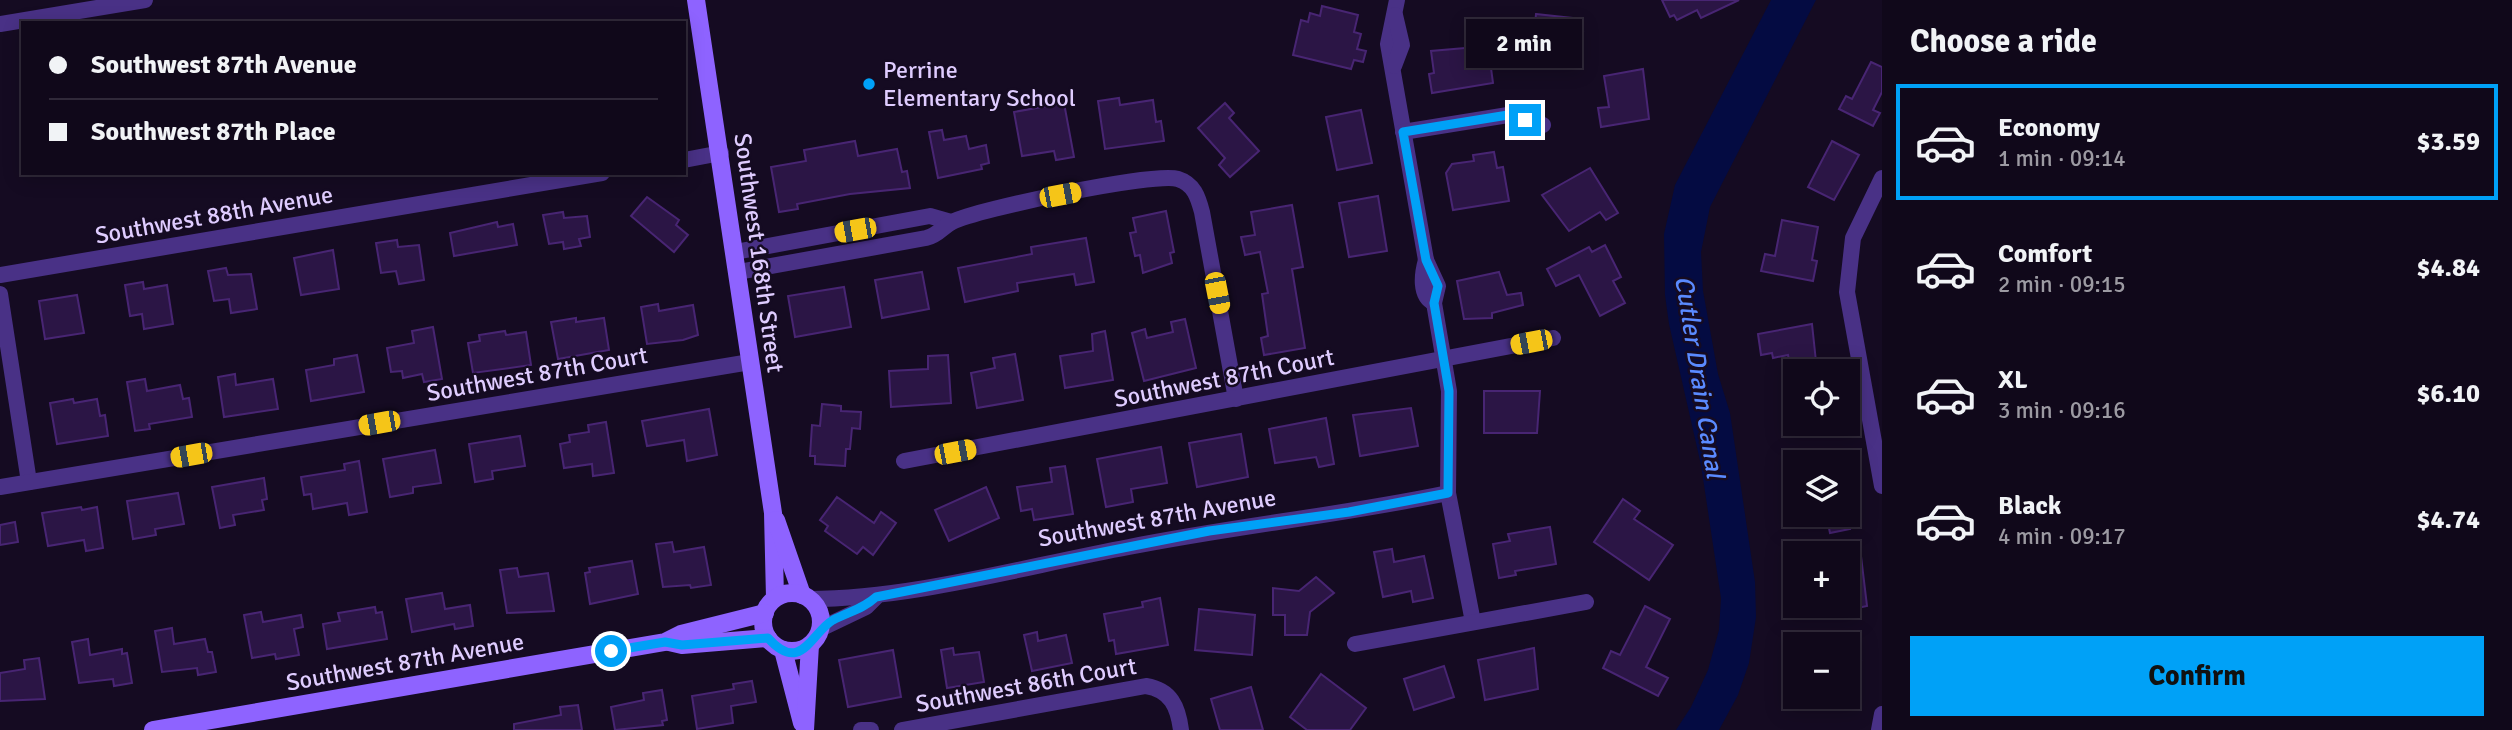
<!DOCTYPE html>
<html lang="en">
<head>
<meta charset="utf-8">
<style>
  :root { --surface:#10081a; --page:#1e1627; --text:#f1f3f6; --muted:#9c9aa2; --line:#302939; --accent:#00a1f7 }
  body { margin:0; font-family:Signika,sans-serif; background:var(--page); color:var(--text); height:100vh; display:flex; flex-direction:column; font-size:26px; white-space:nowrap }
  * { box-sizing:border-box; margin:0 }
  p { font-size:23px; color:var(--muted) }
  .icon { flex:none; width:38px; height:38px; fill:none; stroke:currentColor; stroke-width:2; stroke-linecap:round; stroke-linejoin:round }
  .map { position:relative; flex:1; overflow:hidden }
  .details { display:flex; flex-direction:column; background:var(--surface); width:630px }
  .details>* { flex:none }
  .top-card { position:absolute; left:21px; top:21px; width:665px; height:154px; border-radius:0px; box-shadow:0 4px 18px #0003,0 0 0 2px var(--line); display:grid; align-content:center; height:154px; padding:0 28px; background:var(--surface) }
  .tools { position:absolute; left:1783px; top:359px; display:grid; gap:14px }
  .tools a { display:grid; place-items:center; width:77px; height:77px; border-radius:0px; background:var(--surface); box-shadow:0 4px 18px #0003,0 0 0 2px var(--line); font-size:35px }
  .end { position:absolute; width:32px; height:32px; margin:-16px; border:9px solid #00a1f7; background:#fff; box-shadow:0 0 0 4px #fff }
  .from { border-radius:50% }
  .bubble { position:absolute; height:49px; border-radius:0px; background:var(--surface); box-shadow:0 4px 18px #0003,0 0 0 2px var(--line); font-size:23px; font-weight:700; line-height:49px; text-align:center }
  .car { position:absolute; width:21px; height:42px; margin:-21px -10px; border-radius:9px; box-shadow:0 0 5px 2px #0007; background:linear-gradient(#f5c518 24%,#345 0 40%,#f5c518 0 76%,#345 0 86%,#f5c518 0) }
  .top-card b { display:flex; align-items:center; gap:24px; height:66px; font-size:26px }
  .top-card b+b { border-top:2px solid var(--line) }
  .top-card i { width:18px; height:18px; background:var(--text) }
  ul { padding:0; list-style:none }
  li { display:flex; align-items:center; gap:21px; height:116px; margin:0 14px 10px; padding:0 14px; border:4px solid transparent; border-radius:0px }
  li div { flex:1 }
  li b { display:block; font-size:26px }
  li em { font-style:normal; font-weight:700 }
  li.on { border-color:var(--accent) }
  li>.icon { width:63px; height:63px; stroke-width:1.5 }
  h2 { padding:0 28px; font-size:32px; line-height:84px }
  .primary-button { display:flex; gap:14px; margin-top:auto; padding:14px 28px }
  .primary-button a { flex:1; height:80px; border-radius:0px; background:var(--accent); color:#111; font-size:28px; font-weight:700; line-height:80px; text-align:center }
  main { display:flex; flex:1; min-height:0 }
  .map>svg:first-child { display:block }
  .water { fill:#040b42 }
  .building { fill:#2b1545; stroke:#482573; stroke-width:2 }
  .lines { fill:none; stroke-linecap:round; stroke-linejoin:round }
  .street { stroke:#493186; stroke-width:16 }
  .secondary { stroke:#8e63ff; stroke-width:18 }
  .route { stroke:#00a1f7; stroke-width:9 }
  .poi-dot { fill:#00a1f7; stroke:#150b22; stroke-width:2.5 }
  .labels { text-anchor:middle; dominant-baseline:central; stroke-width:5; stroke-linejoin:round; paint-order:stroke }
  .poi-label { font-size:24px; fill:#dfccff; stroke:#150b22; text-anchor:start }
  .street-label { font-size:24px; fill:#dfccff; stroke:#150b22 }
  .water-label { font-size:26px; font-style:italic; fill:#5a8aff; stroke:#150b22 }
</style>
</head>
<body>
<main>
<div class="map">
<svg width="1882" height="730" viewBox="0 0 1882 730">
  <rect width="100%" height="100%" fill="#150b22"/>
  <!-- water -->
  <polygon class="water" points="1771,0 1816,0 1710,207 1701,252 1703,291 1718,374 1730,413 1755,582 1756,617 1749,663 1738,695 1719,730 1676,730 1691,707 1708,670 1719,630 1721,598 1701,465 1669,324 1665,295 1664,234 1675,185"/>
  <!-- building -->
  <g class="building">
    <polygon points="1662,0 1739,0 1701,18 1697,10 1677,20 1674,15 1670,17"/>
    <polygon points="1322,6 1358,15 1354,32 1361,34 1357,49 1366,51 1363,62 1354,60 1351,69 1293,55 1301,20 1308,22 1310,13 1320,16"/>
    <polygon points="1536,14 1572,18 1571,31 1583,32 1580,54 1543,52 1542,64 1525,62 1530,24 1535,24"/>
    <polygon points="1488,46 1493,83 1432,93 1429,74 1434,73 1431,51"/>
    <polygon points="1871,62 1882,67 1882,92 1873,110 1880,113 1873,126 1839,109 1846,96 1852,99"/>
    <polygon points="1643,69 1649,119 1601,127 1598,108 1609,107 1604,76"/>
    <polygon points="1119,98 1120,105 1153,100 1156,122 1161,121 1164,141 1105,149 1098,101"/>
    <polygon points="1064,103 1074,157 1056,160 1054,151 1022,156 1014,112"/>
    <polygon points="1225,103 1234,113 1229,118 1259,151 1230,177 1219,165 1225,158 1198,128"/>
    <polygon points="1361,110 1372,163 1337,170 1326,117"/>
    <polygon points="942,130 944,140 966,136 969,149 986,145 989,163 981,165 982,169 938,178 929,132"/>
    <polygon points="855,141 858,156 897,149 902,172 907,171 910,188 850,194 797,204 798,209 779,212 771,167 806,161 804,150"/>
    <polygon points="1832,141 1859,155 1834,200 1808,187"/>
    <polygon points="1494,152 1497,168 1503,167 1509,201 1453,210 1446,173 1452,164 1474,161 1473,155"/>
    <polygon points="1590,168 1618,213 1606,220 1600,212 1569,231 1542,195"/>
    <polygon points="1378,196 1387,251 1349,257 1339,203"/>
    <polygon points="647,197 679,220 676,225 688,235 674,252 631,216"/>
    <polygon points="1292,205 1303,267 1292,269 1305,348 1264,355 1261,338 1268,336 1262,294 1268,293 1260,252 1245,255 1241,237 1255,235 1251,212"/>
    <polygon points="1166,211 1174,252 1170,253 1172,263 1143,273 1140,255 1135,256 1130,233 1136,232 1133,218"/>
    <polygon points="563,212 564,218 587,216 590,237 579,239 581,246 564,249 563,242 549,244 543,215"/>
    <polygon points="1782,220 1818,227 1812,260 1817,261 1813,281 1761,271 1765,254 1775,256"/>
    <polygon points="497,222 498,227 513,224 517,245 454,256 450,233"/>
    <polygon points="1086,238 1094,282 1076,285 1074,274 1017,283 1018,291 965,302 958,268 1032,254 1031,247"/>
    <polygon points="397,240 398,247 419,245 424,280 399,284 396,271 381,273 376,243"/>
    <polygon points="1605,245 1621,277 1613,281 1625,303 1600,316 1579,275 1556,286 1547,269 1589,247 1592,252"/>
    <polygon points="333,250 339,289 301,295 294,258"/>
    <polygon points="226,268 228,275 251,274 257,309 231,313 229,299 214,301 208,271"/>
    <polygon points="922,272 929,309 882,318 875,280"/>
    <polygon points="1499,272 1507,295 1521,293 1523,305 1492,313 1492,318 1464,319 1457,281"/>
    <polygon points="143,282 144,289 167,285 173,324 144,329 142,314 130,316 125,285"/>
    <polygon points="844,287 851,327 795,337 788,296"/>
    <polygon points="77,295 84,333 45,339 39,301"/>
    <polygon points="658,304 659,311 693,305 698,335 683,340 647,344 641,307"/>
    <polygon points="576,318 576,322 604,318 609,350 558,359 551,322"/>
    <polygon points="1185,319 1196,368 1144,381 1132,333 1145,329 1147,338 1173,332 1171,322"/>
    <polygon points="1812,324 1817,371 1791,371 1788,355 1773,358 1772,353 1761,355 1758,334"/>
    <polygon points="433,327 442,379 424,382 422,374 403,378 402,371 391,372 387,348 414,343 412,331"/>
    <polygon points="505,331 506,335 526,332 531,365 473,373 468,343 480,341 479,335"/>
    <polygon points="1105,331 1113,380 1065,388 1060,356 1093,351 1092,334"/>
    <polygon points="1015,354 1023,400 977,408 971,373 995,368 993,358"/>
    <polygon points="357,355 364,392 311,401 306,370 334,365 334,359"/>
    <polygon points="948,355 951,403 891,407 889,371 928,369 928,356"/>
    <polygon points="235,374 236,385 273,379 278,409 224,417 218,377"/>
    <polygon points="145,379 147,391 180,385 183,399 189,398 192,417 149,424 150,429 135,431 127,382"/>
    <polygon points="1484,391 1540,391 1537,433 1484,433"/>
    <polygon points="73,399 74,403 97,399 100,416 105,415 108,436 57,444 50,403"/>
    <polygon points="822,404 841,406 841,411 861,412 860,429 852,428 850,449 846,449 845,466 815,464 815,456 810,456 812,425 820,426"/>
    <polygon points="1411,408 1418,446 1360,456 1353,415"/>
    <polygon points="709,409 717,455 687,461 684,440 647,446 642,421"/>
    <polygon points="1326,418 1334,464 1319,467 1316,457 1275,463 1269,429"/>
    <polygon points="606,422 614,473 593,476 592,464 564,468 560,444 570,442 569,435 589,432 588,425"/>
    <polygon points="1241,434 1248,477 1197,487 1189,443"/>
    <polygon points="520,436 525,466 492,471 493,479 475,482 469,444"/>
    <polygon points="1161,447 1167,483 1131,489 1133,502 1106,507 1097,459"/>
    <polygon points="435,450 441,483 413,487 413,493 390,497 383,459"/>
    <polygon points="359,461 367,512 349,515 347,503 313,509 311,494 304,495 301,477 345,470 344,464"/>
    <polygon points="1065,466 1073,514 1034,520 1032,509 1021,511 1017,487 1052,482 1050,468"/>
    <polygon points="264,478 267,499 262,500 264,510 233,515 235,525 220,528 212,487"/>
    <polygon points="986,487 999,518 949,541 935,510"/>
    <polygon points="178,493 184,524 155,529 156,535 133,539 127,501"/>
    <polygon points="837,497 874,523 881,512 896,523 873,555 863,547 857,554 825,531 828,526 820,520"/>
    <polygon points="1623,499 1640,511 1634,519 1673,545 1649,580 1594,542"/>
    <polygon points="81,507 82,510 97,507 103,548 86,551 84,540 48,546 42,513"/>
    <polygon points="1826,514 1847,514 1850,529 1830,533"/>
    <polygon points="15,522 18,542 0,545 0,525"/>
    <polygon points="1550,527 1556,564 1515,571 1516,575 1499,578 1493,544 1510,541 1508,534"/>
    <polygon points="672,542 674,552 704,547 711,585 691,588 690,585 663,587 656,544"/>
    <polygon points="1392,549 1394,562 1424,556 1433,598 1413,602 1411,591 1383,597 1374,552"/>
    <polygon points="1861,556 1867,606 1848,610 1848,559"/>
    <polygon points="632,561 638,594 590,604 585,573 590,572 589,568"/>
    <polygon points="517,568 519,577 548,573 554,611 507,613 500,570"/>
    <polygon points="1316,577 1334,593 1310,612 1307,635 1285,635 1285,615 1273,615 1273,588 1299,591"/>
    <polygon points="442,593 445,609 470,605 473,626 455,629 454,624 412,632 406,599"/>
    <polygon points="1160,598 1168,645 1116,654 1114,640 1109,641 1104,614 1143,607 1142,602"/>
    <polygon points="1645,606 1670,619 1646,667 1668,678 1658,696 1603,668 1611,651 1620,655"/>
    <polygon points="375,607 376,613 382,612 387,639 327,649 323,624 340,621 338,613"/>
    <polygon points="1199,609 1255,615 1252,655 1195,650"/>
    <polygon points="261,612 263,622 301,615 303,627 294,629 299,655 276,659 275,654 252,658 244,615"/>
    <polygon points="172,628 174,644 205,639 208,652 212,652 216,672 198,675 197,668 162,672 155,631"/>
    <polygon points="1037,632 1038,641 1066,635 1072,663 1032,671 1024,635"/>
    <polygon points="88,639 90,655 122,649 122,654 127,653 132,683 114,686 113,679 79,683 72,642"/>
    <polygon points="953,648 954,655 979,652 984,682 947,688 941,650"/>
    <polygon points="1534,648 1538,689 1485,700 1478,660"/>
    <polygon points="893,650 901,697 848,707 839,660"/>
    <polygon points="39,658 45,699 0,701 0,673 25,669 24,660"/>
    <polygon points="1848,658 1861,661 1854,698 1848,697"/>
    <polygon points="1444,666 1454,697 1414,710 1404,679"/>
    <polygon points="1321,674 1366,708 1350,730 1307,730 1290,717"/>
    <polygon points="752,681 756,702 731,706 733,723 697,729 692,696 734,689 733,684"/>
    <polygon points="1251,687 1263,730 1220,730 1211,699"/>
    <polygon points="662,690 667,720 662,721 663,725 615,730 611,707 644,700 643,693"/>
    <polygon points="578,705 582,730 514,730 514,724 561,715 560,707"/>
  </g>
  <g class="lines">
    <!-- street -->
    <g class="street">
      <polyline points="1397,0 1388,44 1426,260 1438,286 1434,303 1449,391 1448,493 1473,622"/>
      <polyline points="0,24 145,0"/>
      <polyline points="1394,66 1402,45 1395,15"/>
      <polyline points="1403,132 1508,115 1543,125"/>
      <polyline points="684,160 721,153"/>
      <polyline points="1882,178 1853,238 1847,292 1882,486"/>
      <polyline points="735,252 930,216 951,222"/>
      <path d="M 1426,260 C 1422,274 1419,296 1434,303"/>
      <path d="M 738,272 L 926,238 C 939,235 942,227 952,222 C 978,209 1154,172 1178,179 C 1194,184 1198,197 1202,212 L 1236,399"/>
      <polyline points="0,275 602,173"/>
      <polyline points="0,294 29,482"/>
      <polyline points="904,461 1553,338"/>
      <polyline points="0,487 750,362"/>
      <path d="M 809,599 C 912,599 1026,566 1129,547 C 1235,526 1342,515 1448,493"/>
      <polyline points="820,629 866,607 876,597"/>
      <polyline points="1355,644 1586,602"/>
      <polyline points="861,730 871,730"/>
      <path d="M 902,730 L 1146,686 C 1171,690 1178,707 1181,730"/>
      <polyline points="1879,730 1882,714"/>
    </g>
    <!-- secondary -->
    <g class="secondary">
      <polyline points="696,0 773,513 775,598"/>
      <polyline points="776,520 802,595"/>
      <circle cx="792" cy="622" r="29"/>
      <polyline points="669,642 682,645 768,638"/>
      <polyline points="783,650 802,723"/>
      <polyline points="153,730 665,642 681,634 765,613"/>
      <polyline points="805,730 810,645"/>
    </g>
  </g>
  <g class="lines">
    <!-- route -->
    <path class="route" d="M 611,651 L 665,642 L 682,645 L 768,638 C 801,675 811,633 833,620 C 848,612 863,609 876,597 L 1209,531 L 1349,512 L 1448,493 L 1449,391 L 1434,303 L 1438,286 L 1426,260 L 1403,132 L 1508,115 L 1525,120"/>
  </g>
  <!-- markers -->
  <circle class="poi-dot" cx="869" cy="84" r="7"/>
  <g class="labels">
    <!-- poi labels -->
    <g class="poi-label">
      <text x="883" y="70">Perrine<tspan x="883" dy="28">Elementary School</tspan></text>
    </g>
    <!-- street labels -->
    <g class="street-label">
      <text transform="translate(214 215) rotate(-10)">Southwest 88th Avenue</text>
      <text transform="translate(759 253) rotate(82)">Southwest 168th Street</text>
      <text transform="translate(537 374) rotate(-10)">Southwest 87th Court</text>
      <text transform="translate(1224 378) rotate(-11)">Southwest 87th Court</text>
      <text transform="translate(1157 518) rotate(-10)">Southwest 87th Avenue</text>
      <text transform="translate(405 662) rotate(-10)">Southwest 87th Avenue</text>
      <text transform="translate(1026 685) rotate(-10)">Southwest 86th Court</text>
    </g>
    <!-- water labels -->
    <g class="water-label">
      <text transform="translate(1699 377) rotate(81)">Cutler Drain Canal</text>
    </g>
  </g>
</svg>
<div class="tools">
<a><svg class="icon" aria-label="locate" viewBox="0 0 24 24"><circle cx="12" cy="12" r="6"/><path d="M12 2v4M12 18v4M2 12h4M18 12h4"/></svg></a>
<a><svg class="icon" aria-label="layers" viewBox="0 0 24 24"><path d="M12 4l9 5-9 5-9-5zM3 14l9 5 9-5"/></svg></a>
<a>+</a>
<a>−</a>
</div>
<i class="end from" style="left:611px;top:651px"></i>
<i class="end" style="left:1525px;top:120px"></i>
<div class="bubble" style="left:1466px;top:19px;width:116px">2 min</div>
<i class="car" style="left:1060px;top:195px;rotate:79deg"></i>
<i class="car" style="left:855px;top:230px;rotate:260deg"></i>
<i class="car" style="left:1217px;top:293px;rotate:169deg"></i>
<i class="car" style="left:1531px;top:342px;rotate:259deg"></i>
<i class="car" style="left:379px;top:423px;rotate:260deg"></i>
<i class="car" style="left:955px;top:452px;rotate:79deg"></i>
<i class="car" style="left:191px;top:455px;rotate:260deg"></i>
<div class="top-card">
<b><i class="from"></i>Southwest 87th Avenue</b>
<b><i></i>Southwest 87th Place</b>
</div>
</div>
<section class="details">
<h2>Choose a ride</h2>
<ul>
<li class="on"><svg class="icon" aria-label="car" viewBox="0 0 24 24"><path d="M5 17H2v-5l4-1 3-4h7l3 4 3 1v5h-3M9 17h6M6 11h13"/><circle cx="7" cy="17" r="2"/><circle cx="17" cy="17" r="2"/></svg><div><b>Economy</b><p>1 min · 09:14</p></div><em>$3.59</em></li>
<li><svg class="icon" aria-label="car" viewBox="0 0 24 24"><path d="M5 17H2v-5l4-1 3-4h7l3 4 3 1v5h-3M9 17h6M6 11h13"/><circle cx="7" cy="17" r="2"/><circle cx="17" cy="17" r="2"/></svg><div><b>Comfort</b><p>2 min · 09:15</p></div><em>$4.84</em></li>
<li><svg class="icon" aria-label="car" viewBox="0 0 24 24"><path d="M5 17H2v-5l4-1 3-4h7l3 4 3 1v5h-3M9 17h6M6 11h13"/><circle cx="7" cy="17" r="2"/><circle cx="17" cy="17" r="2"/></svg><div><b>XL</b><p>3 min · 09:16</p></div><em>$6.10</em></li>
<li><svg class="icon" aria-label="car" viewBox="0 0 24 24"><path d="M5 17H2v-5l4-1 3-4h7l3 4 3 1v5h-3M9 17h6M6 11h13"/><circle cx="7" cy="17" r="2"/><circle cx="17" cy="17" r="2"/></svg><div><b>Black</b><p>4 min · 09:17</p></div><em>$4.74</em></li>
</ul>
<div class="primary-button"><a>Confirm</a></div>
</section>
</main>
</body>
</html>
